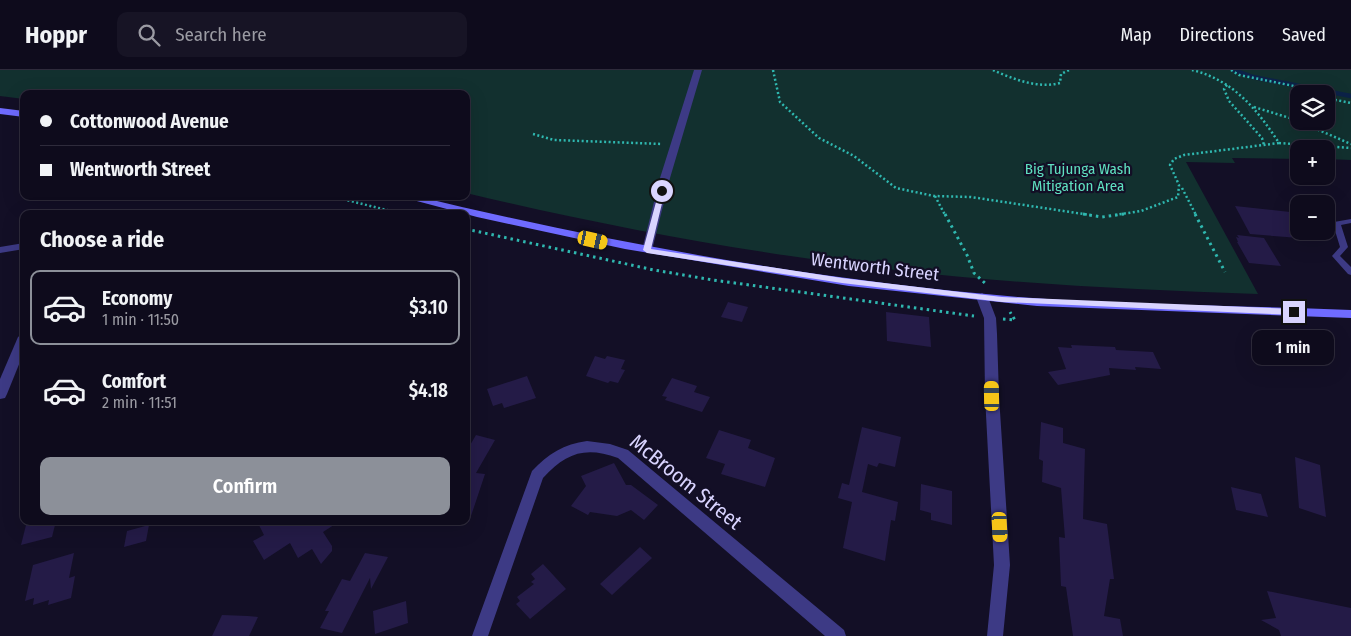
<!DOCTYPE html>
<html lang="en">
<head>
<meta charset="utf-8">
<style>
  :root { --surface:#0e0b1c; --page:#171425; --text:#f1f3f6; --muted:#9b9ba3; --line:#2e2b3b; --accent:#8c9099 }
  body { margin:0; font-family:"Fira Sans Condensed",sans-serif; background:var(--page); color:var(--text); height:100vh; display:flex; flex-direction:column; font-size:19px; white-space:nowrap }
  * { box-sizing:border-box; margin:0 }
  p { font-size:16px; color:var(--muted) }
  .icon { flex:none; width:28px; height:28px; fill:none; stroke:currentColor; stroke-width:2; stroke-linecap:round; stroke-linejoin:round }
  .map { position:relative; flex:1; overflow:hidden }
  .details { position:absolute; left:20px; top:140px; width:450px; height:315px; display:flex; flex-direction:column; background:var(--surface); border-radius:10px; box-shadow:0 5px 20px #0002,0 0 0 1px var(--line) }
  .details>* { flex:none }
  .hud { position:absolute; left:20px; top:20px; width:450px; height:110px; border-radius:10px; box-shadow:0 5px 20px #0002,0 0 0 1px var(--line); display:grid; align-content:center; height:110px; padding:0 20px; background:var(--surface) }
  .fabs { position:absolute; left:1290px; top:15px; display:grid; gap:10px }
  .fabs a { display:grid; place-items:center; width:45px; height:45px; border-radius:10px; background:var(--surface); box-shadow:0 5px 20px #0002,0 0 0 1px var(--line); font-size:25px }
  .end { position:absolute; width:22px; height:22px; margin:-11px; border:6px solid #d9d4ff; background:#111; box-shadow:0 0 0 2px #111 }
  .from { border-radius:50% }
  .bubble { position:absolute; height:35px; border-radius:10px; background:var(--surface); box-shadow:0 5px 20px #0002,0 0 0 1px var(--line); font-size:16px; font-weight:600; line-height:35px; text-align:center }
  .car { position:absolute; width:15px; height:30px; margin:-15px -8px; border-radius:6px; box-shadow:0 0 4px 1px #0007; background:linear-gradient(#f5c518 24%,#345 0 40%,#f5c518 0 76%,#345 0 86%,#f5c518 0) }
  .hud b { display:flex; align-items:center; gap:18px; height:48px; font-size:19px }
  .hud b+b { border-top:1px solid var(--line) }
  .hud i { width:12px; height:12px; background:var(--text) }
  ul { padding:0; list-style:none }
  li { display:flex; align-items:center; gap:15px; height:75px; margin:0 10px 8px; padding:0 10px; border:2px solid transparent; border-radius:10px }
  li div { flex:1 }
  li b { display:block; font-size:19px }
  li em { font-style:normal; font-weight:600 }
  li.active { border-color:var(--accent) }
  li>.icon { width:45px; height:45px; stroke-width:1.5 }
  h2 { padding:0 20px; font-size:22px; line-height:60px }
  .primary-button { display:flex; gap:10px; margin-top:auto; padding:10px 20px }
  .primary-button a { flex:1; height:58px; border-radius:10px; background:var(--accent); color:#fff; font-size:20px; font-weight:600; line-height:58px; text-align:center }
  header { display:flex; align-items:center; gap:30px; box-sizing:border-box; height:70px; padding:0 25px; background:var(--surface); border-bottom:1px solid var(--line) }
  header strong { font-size:24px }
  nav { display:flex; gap:28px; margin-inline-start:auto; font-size:18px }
  .search { width:350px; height:45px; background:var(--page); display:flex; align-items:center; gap:12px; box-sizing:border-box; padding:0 18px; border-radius:10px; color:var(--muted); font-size:19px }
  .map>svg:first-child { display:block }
  .green { fill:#12302f; fill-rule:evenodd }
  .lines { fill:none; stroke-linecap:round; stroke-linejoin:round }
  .stream { stroke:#0c2248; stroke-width:4.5 }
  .building { fill:#241b47 }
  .path-far1 { stroke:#2fb8b0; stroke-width:2.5; stroke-dasharray:2 2.5; stroke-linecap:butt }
  .path { stroke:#2fb8b0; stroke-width:3; stroke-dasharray:2.5 4; stroke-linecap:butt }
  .service { fill:#3d3a85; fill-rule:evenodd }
  .minor { fill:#3d3a85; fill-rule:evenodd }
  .secondary { fill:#6f6bff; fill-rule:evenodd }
  .route { fill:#d9d4ff }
  .labels { text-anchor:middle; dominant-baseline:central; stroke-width:4.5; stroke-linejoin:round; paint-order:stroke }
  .far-park-label { font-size:15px; fill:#5fe0c0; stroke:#130f26 }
  .street-label { font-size:18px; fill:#d9d4ff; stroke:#130f26 }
  .near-street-label { font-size:21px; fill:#d9d4ff; stroke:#130f26 }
</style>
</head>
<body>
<header>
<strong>Hoppr</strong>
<div class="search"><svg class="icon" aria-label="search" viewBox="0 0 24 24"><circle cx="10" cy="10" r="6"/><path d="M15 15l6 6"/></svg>Search here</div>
<nav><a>Map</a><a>Directions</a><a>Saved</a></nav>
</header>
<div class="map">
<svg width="1351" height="566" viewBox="0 0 1351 566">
  <rect width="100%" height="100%" fill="#130f26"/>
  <!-- green -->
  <path class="green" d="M 0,0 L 1351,0 L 1351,90 L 1326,89 L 1326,79 L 1299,79 L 1299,89 L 1232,88 L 1235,93 L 1186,92 L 1258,224 C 1137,220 1016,214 896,200 C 749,183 609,157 466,123 L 466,24 L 24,24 L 24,29 L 0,26 ZM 1299,24 L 1326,24 L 1326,51 L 1299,51 Z"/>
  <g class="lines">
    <!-- stream -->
    <polyline class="stream" points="1233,0 1253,7 1351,26"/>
  </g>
  <!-- building -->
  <g class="building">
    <polygon points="1235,136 1299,143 1299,168 1250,164"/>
    <polygon points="1237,165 1264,168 1281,196 1249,193 1237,172 1238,172 1236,167 1239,168"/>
    <polygon points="728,232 748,237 742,252 721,247"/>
    <polygon points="886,242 929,247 931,277 887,271"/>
    <polygon points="1071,275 1115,277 1116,280 1153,282 1161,299 1135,297 1136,300 1109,298 1110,305 1058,315 1048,302 1066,299 1058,277 1072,278"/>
    <polygon points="595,286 605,289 607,286 625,290 621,299 625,300 618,313 610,311 608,313 586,306"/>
    <polygon points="527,306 536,328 504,338 502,333 493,336 487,319"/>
    <polygon points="672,308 697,316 694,322 710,327 702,342 665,330 667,327 662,326"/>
    <polygon points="1041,352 1063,358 1063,373 1085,379 1083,449 1107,454 1114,509 1110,509 1104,546 1120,549 1123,566 1073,566 1066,517 1061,516 1059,467 1065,468 1061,418 1042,412 1043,391 1039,389"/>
    <polygon points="862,357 901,367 895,397 879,393 877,397 868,394 862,422 898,432 895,451 891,450 885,491 843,478 852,432 838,428 842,413 849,415"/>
    <polygon points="719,360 751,370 748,378 775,388 765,417 721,404 725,394 706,388"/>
    <polygon points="476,365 495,370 476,403 485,404 469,452 466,452 466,382"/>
    <polygon points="1295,387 1320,395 1326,447 1299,438"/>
    <polygon points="614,393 626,415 631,415 658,435 644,450 631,440 617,446 590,442 588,445 571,436 586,416 581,406"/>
    <polygon points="921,414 952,421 952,455 931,450 931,443 920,440"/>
    <polygon points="1231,417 1261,424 1268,447 1236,440"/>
    <polygon points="27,451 56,451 52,467 21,475"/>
    <polygon points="257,451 340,451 323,462 332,476 332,481 321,494 312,479 298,488 290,473 264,490 253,471 264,465"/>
    <polygon points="149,455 146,471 124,477 127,461"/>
    <polygon points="640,477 652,488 612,525 600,514"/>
    <polygon points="74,483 69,508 75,506 71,528 48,535 49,530 33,535 34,528 25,531 33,495"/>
    <polygon points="365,483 388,487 371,519 370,508 342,563 320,558 329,541 325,541 342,509 350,511"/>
    <polygon points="543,494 566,519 530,549 516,534 520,531 517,527 534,514 531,512 535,509 531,504"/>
    <polygon points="1267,521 1351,538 1351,566 1281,566 1279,560 1261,550 1276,548"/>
    <polygon points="406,531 408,553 375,564 373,541"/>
    <polygon points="222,545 248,546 258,547 249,566 212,566"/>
  </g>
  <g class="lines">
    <!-- path-far1 -->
    <g class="path-far1">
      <polyline points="773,0 780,32 819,68 854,86 896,118 934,126 971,127 1090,145"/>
      <path d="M 993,0 C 1013,9 1038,19 1060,13 L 1061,4 L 1069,0"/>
      <polyline points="1231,0 1239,5 1294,16 1310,24"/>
      <polyline points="1227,15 1224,19 1229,31 1262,68 1264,75"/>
      <polyline points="1326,28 1351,33"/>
      <polyline points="1254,37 1293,49 1351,74"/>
      <polyline points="533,64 554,70 662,74"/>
      <polyline points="1279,73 1351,78"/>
      <polyline points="1182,118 1196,145"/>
      <polyline points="330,126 403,144"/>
      <polyline points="935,126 945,145"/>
      <path d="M 1115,145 L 1141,141 L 1178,127 L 1179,115 L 1170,95 L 1174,89 L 1184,85 L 1279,73 C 1257,39 1233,10 1192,0"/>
    </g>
    <!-- path -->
    <g class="path">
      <polyline points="945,144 967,185 974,203 987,215"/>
      <polyline points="1083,144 1102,147 1124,144"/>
      <polyline points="1195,144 1225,202"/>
      <polyline points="466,159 654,200 713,210 974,246"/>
      <polyline points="1003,249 1015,250 1010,242"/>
    </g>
    <!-- service -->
    <polygon class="service" points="1351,149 1351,153 1341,155 1348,177 1340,186 1351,197 1351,205 1348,204 1332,186 1340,177 1333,154 1334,152"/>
    <!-- minor -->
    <g class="minor">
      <polygon points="694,0 702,0 670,108 652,180 651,182 643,182 642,180 660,108"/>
      <polygon points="24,173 24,179 0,183 0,177"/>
      <polygon points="982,223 988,227 996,248 997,264 999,326 1010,495 1003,566 987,566 994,495 985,326 984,248 976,227"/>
      <polygon points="24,263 24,282 7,324 5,328 0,329 0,309 18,267"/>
      <path d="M 587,371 L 610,374 L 628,380 L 844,560 L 846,566 L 825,566 L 618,388 C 585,376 566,383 543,408 L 488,566 L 472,566 L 532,401 C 548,384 564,374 587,371 Z"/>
    </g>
    <!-- secondary -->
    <g class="secondary">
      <polygon points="0,38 24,41 24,47 0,44"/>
      <path d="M 398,126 L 416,126 C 614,174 816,210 1019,227 C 1129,236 1241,235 1351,240 L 1351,248 L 1037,236 L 849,216 L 625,179 L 477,147 Z"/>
    </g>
  </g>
  <!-- route -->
  <polygon class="route" points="662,119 665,121 651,179 842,208 1002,227 1294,239 1298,242 1294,245 1002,232 842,213 647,183 643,180 659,121"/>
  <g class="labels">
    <!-- far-park labels -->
    <g class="far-park-label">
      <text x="1078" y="99">Big Tujunga Wash<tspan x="1078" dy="17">Mitigation Area</tspan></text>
    </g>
    <!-- street labels -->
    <g class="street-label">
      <text transform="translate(875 197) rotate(7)">Wentworth Street</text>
    </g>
    <!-- near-street labels -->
    <g class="near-street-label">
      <text transform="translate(686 412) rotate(39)">McBroom Street</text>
    </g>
  </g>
</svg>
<div class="fabs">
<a><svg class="icon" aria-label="layers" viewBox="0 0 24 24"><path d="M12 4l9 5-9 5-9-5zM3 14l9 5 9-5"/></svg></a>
<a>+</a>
<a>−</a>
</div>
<i class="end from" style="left:662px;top:121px"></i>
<i class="end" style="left:1294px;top:242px"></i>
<div class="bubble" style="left:1252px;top:260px;width:82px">1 min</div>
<i class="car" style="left:593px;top:170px;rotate:103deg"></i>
<i class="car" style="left:992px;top:326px;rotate:359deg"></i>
<i class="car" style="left:1000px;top:457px;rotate:177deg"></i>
<div class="hud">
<b><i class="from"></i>Cottonwood Avenue</b>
<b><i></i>Wentworth Street</b>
</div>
<section class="details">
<h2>Choose a ride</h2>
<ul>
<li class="active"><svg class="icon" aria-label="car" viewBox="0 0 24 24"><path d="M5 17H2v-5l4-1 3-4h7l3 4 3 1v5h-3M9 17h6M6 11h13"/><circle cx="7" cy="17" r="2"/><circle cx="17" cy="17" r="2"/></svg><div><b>Economy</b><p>1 min · 11:50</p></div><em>$3.10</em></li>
<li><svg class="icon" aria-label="car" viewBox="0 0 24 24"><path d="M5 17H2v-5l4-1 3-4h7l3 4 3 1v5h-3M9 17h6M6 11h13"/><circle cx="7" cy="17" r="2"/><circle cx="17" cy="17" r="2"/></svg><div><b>Comfort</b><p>2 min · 11:51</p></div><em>$4.18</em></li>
</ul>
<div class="primary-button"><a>Confirm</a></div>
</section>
</div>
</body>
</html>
